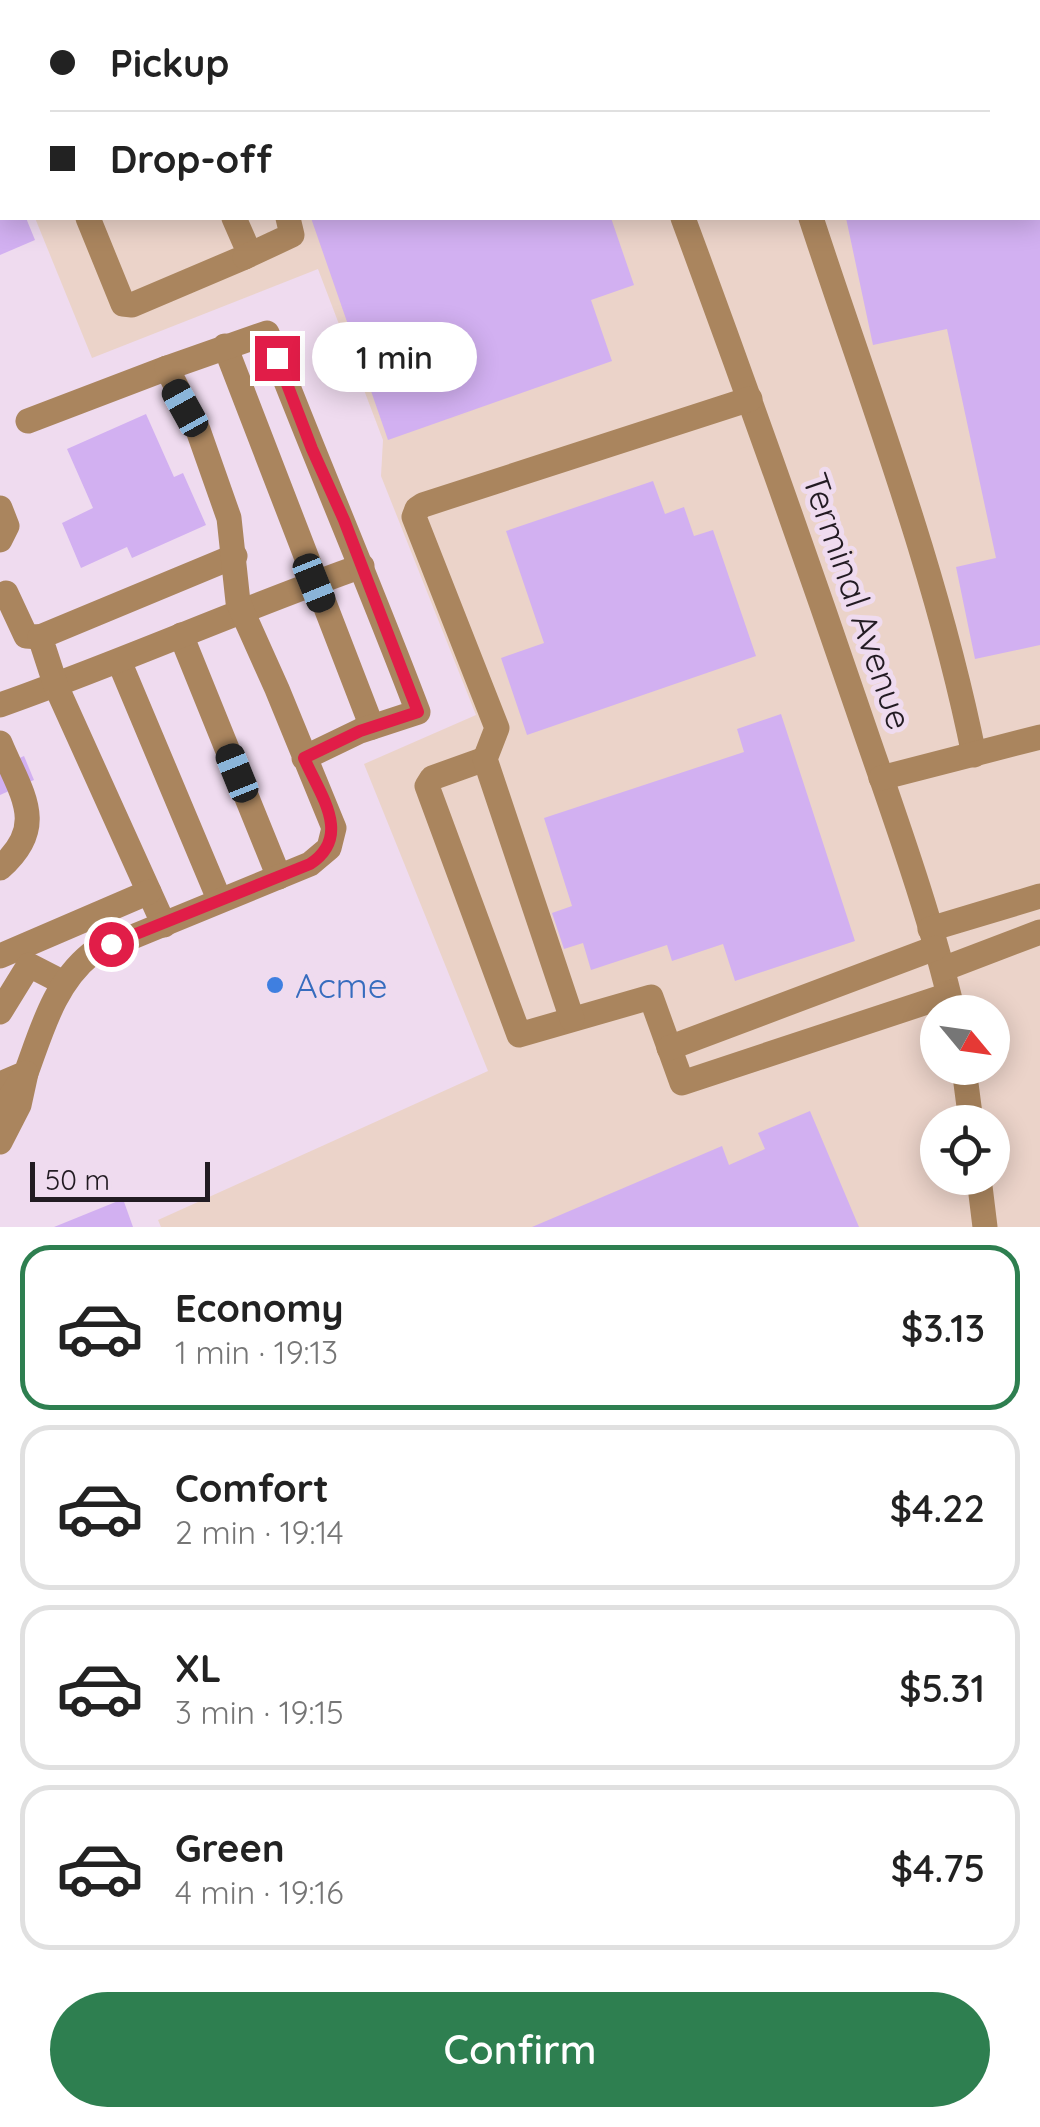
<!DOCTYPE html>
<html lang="en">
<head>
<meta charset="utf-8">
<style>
  :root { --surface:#fff; --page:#f6f6f6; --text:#222; --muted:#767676; --line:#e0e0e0; --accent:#2e7f50 }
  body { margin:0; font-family:Quicksand,sans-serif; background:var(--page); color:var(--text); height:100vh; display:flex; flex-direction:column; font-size:38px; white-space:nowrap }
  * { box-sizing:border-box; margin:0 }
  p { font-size:32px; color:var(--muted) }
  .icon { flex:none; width:55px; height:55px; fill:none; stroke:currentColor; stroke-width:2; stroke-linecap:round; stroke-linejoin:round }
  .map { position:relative; height:1227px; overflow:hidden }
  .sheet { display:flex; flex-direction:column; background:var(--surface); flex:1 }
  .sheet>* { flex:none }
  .guide { position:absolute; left:0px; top:0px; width:1040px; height:220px; box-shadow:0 5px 25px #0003; display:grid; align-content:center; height:220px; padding:0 50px; background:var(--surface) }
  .needle { width:65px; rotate:119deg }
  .fabs { position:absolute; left:920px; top:995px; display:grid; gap:20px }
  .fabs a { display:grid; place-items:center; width:90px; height:90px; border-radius:50%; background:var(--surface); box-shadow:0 5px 25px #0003; font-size:50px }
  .scale { position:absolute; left:30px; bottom:25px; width:180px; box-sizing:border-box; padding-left:10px; border:5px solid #221b22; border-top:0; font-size:28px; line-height:35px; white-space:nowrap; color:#221b22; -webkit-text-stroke:8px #efdbef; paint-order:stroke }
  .end { position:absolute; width:45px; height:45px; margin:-22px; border:12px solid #e11d48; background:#fff; box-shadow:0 0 0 5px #fff }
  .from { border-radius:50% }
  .bubble { position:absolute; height:70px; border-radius:35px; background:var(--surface); box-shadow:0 5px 25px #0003; font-size:32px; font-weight:600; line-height:70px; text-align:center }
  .car { position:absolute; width:30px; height:60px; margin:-30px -15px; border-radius:12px; box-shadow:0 0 8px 2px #0007; background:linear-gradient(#222 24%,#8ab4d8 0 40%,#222 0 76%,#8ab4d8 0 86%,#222 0) }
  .guide b { display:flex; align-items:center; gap:35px; height:95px; font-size:38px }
  .guide b+b { border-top:2px solid var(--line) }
  .guide i { width:25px; height:25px; background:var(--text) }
  ul { padding:18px 0 0; list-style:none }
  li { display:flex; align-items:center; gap:30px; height:165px; margin:0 20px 15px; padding:0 30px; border:5px solid var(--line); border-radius:30px }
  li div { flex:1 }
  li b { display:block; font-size:38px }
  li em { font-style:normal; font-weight:600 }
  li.on { border-color:var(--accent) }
  li>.icon { width:90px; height:90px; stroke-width:1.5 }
  .cta { display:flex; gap:20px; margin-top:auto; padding:20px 50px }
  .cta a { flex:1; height:115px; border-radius:60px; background:var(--accent); color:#fff; font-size:40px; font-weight:600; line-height:115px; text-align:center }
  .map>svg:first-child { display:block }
  .industrial { fill:#ebd3c9; fill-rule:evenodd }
  .building { fill:#d2b0f1 }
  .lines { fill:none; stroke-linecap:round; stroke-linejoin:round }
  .minor { stroke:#aa855e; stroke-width:25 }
  .route { stroke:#e11d48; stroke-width:12 }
  .shop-dot { fill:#3f7fe0; stroke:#efdbef; stroke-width:4 }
  .labels { text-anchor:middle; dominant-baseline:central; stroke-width:10; stroke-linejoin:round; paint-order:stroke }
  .street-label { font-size:35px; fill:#221b22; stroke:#efdbef }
  .shop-label { font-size:35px; fill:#366cbe; stroke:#efdbef; text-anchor:start }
</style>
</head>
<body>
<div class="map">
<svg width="1040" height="1227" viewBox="0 0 1040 1227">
  <rect width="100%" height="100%" fill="#efdbef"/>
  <!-- industrial -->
  <path class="industrial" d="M 139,0 L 1040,0 L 1040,1227 L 161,1227 L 158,1220 L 488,1071 L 364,764 L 476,715 L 381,476 L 383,440 L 318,269 L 92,358 L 35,218 L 1038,218 L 1038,2 L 135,2 ZM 938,1012 L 992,1012 L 992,1068 L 938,1068 ZM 938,1122 L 992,1122 L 992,1178 L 938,1178 Z"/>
  <!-- building -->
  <g class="building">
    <polygon points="0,218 26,218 35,240 0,255"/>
    <polygon points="311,218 611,218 634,285 591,300 612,361 388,440"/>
    <polygon points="846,218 1040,218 1040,645 975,659 956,567 996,558 947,329 873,345"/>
    <polygon points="146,414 174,477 183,473 206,525 132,558 127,547 81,568 62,523 93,508 67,449"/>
    <polygon points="653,481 665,514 684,507 694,536 713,530 756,656 527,735 501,658 544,643 506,531"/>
    <polygon points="781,714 855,941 735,981 723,944 672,961 667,945 591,970 583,943 564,949 552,913 572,906 544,818 744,752 737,729"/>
    <polygon points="24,756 34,780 0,795 0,767"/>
    <polygon points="810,1111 859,1227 532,1227 722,1146 729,1165 765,1149 758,1133"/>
    <polygon points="123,1199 133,1227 54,1227"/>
  </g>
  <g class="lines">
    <!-- minor -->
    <g class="minor">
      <polyline points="141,0 142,2"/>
      <polyline points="201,0 202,2"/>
      <polyline points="636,0 636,2"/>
      <polyline points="13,2 16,0"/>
      <polyline points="281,2 282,0"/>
      <polyline points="586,2 592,0"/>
      <polyline points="838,2 848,0"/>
      <polyline points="1038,10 1040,10"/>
      <polyline points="88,218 123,304 132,305 245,257 248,250 234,218"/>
      <path d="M 683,218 C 743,380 801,543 857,707 C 891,807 929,909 953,1012"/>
      <path d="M 811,218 C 869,395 937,571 974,755"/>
      <polyline points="245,257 292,235 288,218"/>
      <polyline points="225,346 372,727"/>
      <polyline points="28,421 167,368"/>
      <polyline points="0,508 7,526 0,540"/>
      <polyline points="6,593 26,636 40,637"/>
      <polyline points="181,635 279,877"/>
      <polyline points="119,661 219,899"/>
      <path d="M 0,705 C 122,662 240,609 362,566"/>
      <path d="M 0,743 C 21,794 49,825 0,868"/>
      <polyline points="485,759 432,778 427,786 519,1035 651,997 682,1083 948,995"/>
      <polyline points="881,778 1040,737"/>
      <polyline points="164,925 56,686 40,637 235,556"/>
      <polyline points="930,929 1040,896"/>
      <polyline points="0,956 149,892"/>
      <polyline points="943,969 1040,932"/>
      <polyline points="0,1012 29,965 64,983"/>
      <polyline points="572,1019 485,759 497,728 414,517 417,509 423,505 750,399"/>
      <polyline points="669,1048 935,948"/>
      <polyline points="964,1068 971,1122"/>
      <path d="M 0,1084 L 26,1073 C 42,1030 54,984 91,954 L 310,864 L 329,848 L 334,828 L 277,689 L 238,602 L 229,518 L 198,430 L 167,368 L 267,333 C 316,460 370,585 418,712 L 360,731 L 304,758"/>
      <polyline points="0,1113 26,1073 19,1105 0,1142"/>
      <polyline points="979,1178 985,1227"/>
    </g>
  </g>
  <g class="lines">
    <!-- route -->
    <path class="route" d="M 111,944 L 310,864 C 353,836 320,795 304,758 L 360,731 L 418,712 L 344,520 L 312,449 L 277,358"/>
  </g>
  <!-- markers -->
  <circle class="shop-dot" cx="275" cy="985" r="10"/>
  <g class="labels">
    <!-- street labels -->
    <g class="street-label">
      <text transform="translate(858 601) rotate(71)">Terminal Avenue</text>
    </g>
    <!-- shop labels -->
    <g class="shop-label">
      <text x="295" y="985">Acme</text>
    </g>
  </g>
</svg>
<div class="fabs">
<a><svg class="needle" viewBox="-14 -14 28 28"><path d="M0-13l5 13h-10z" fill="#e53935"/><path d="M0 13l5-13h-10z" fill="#767676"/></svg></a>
<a><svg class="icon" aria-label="locate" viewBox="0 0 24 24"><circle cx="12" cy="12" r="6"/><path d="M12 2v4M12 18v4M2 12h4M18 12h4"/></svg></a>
</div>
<div class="scale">50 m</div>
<i class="end from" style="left:111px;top:944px"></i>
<i class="end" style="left:277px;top:358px"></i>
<div class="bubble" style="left:312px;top:322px;width:165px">1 min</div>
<i class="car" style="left:185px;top:408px;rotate:331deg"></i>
<i class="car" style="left:314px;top:583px;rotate:158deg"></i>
<i class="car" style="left:237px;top:773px;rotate:338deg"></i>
<div class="guide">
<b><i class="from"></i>Pickup</b>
<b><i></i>Drop-off</b>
</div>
</div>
<section class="sheet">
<ul>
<li class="on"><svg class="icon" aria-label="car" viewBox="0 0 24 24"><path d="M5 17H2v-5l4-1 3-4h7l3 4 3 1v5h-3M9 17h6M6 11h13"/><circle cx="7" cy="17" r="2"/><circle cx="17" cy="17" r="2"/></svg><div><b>Economy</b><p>1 min · 19:13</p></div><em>$3.13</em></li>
<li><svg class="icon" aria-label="car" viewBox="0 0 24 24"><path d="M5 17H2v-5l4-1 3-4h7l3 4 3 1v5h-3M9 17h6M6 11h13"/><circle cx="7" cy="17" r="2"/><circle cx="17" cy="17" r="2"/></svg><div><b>Comfort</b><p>2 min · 19:14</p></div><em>$4.22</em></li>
<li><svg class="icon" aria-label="car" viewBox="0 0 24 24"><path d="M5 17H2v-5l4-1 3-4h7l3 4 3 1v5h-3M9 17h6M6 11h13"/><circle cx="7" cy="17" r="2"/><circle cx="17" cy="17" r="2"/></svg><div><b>XL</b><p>3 min · 19:15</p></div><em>$5.31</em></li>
<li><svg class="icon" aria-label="car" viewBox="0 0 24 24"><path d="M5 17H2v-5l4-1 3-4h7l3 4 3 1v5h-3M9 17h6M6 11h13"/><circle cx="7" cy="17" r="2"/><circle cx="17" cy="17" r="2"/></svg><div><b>Green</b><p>4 min · 19:16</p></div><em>$4.75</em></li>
</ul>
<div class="cta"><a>Confirm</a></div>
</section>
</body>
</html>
